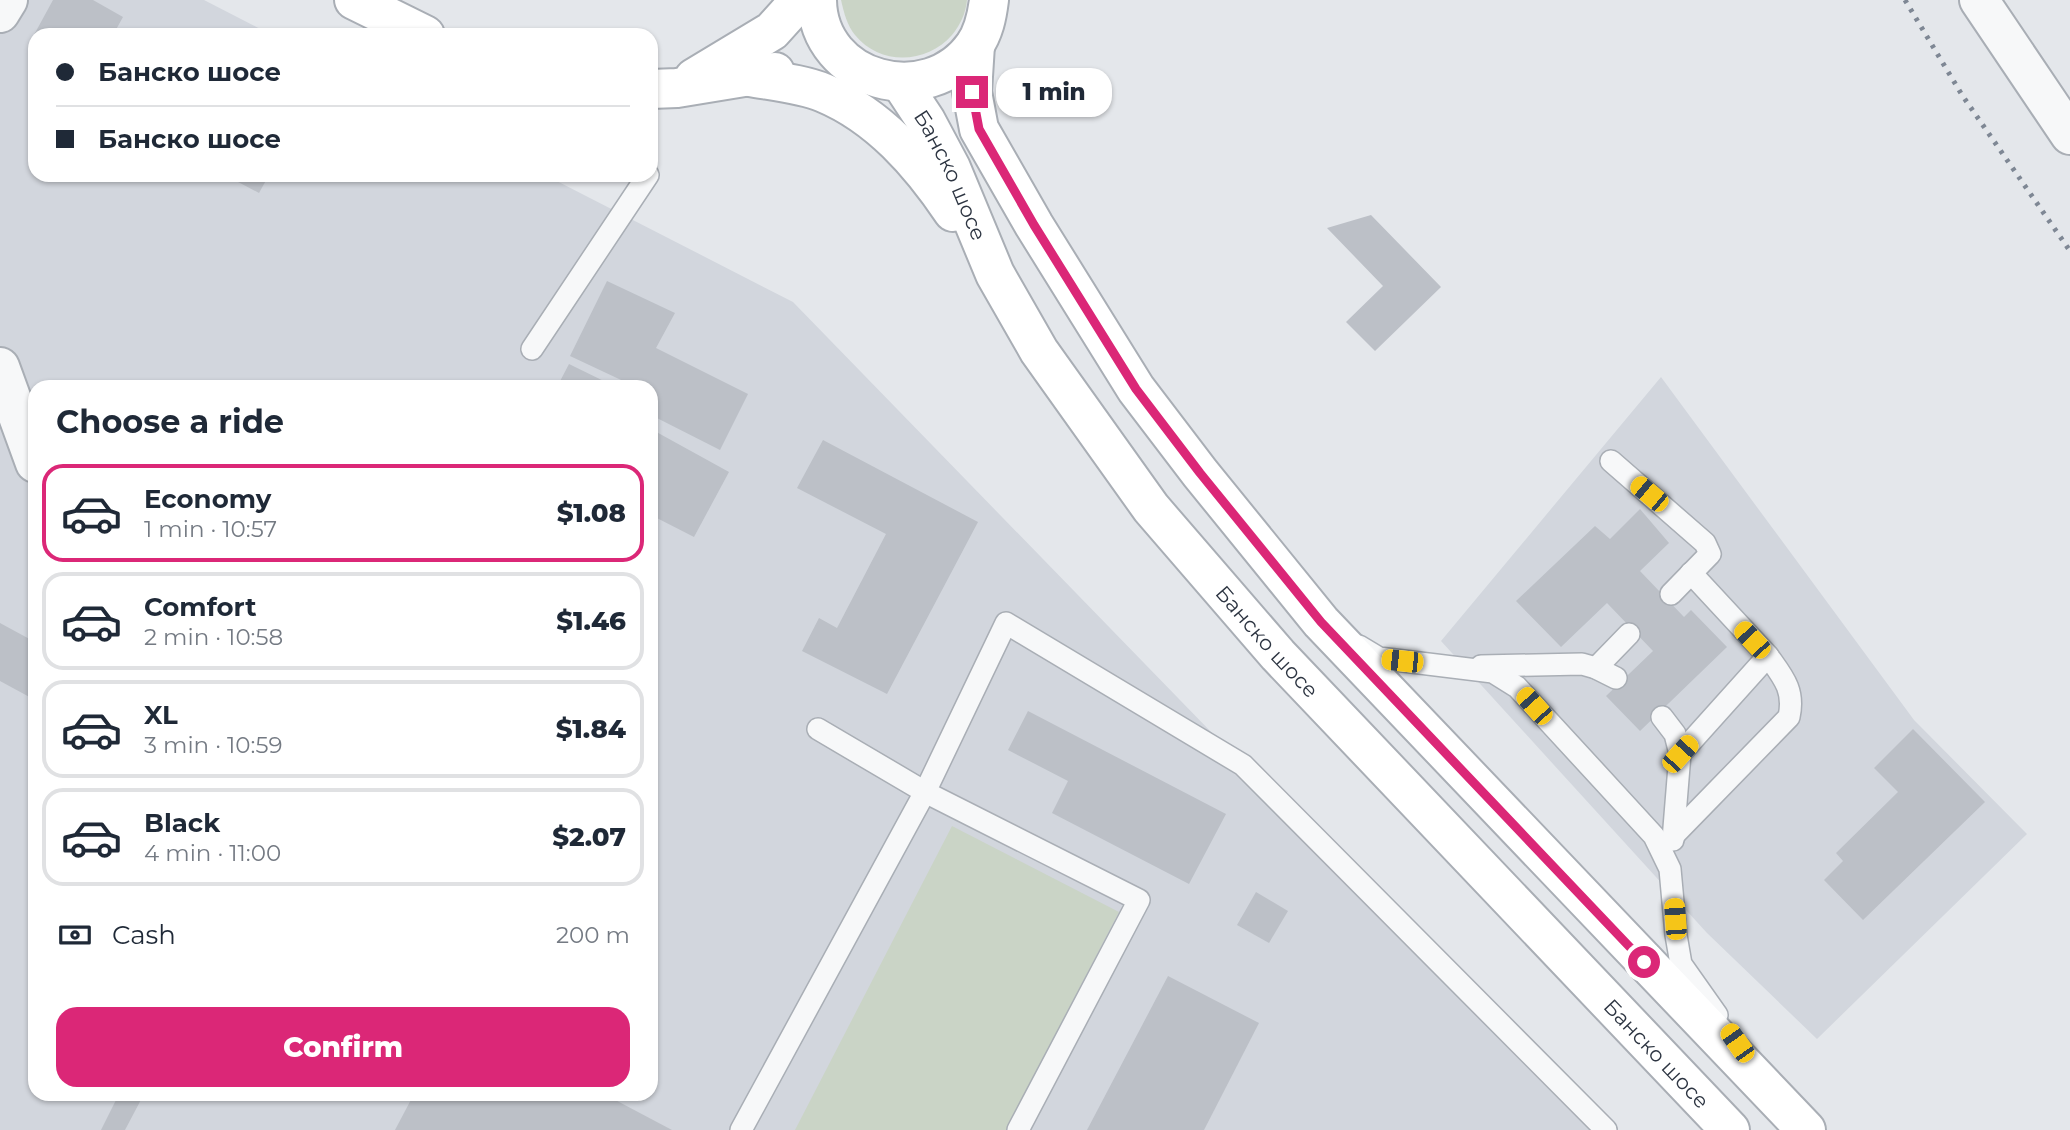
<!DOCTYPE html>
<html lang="en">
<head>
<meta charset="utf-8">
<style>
  :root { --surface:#fff; --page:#f2f2f3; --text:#1f2937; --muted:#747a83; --line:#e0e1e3; --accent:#db2777 }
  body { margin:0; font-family:Montserrat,sans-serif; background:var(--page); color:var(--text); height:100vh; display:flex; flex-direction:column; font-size:26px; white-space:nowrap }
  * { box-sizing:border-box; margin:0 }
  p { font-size:23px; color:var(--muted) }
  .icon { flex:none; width:38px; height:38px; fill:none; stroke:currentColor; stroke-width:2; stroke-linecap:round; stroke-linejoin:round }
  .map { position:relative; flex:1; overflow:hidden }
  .details { position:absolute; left:28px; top:380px; width:630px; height:721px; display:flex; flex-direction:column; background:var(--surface); border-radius:21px; box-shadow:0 2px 5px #0004 }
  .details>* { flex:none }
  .top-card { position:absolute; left:28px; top:28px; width:630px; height:154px; border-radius:21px; box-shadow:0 2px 5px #0004; display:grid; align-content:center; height:154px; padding:0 28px; background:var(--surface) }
  .end { position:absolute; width:32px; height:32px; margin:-16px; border:9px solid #db2777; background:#fff; box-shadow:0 0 0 4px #fff }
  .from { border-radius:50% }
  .bubble { position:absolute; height:49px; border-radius:21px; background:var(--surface); box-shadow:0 2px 5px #0004; font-size:23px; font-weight:800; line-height:49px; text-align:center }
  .car { position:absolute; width:21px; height:42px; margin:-21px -10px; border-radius:9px; box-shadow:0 0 5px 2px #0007; background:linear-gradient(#f5c518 24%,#345 0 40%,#f5c518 0 76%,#345 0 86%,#f5c518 0) }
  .top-card b { display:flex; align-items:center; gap:24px; height:66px; font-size:26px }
  .top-card b+b { border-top:2px solid var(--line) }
  .top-card i { width:18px; height:18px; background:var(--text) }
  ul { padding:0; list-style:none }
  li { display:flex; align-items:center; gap:21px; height:98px; margin:0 14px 10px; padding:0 14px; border:4px solid var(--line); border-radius:21px }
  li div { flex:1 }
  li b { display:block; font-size:26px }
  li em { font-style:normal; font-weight:800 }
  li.current { border-color:var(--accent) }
  li>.icon { width:63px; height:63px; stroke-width:1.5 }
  h2 { padding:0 28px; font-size:32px; line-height:84px }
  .pay { display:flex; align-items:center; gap:18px; height:77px; padding:0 28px; font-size:26px }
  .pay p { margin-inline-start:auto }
  .cta { display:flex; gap:14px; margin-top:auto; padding:14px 28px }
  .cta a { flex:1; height:80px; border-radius:21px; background:var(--accent); color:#fff; font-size:28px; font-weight:800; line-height:80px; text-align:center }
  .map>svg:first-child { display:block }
  .built { fill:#d2d6dd; fill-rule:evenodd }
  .green { fill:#cad4c6 }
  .building { fill:#bcc0c7 }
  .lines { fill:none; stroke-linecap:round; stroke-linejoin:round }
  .lane-casing { stroke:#a9aeb5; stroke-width:24 }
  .street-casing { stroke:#a9aeb5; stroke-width:42 }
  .secondary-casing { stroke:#a9aeb5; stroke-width:42 }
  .lane { stroke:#f7f8f9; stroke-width:21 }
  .street { stroke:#f7f8f9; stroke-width:38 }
  .secondary { stroke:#fff; stroke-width:38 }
  .rail { stroke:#7e8794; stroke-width:5; stroke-dasharray:3.5 7; stroke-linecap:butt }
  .route { stroke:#db2777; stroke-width:9 }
  .labels { text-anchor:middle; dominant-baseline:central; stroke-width:5; stroke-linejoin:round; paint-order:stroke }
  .street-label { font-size:21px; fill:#2d3542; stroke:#f4f6f8 }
</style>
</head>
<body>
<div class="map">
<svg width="2070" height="1130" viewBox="0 0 2070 1130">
  <rect width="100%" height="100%" fill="#e4e7eb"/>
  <!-- built -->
  <g class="built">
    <path d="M 0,0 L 204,0 L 272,35 L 35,35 L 35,175 L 545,175 L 793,302 L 1598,1130 L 0,1130 ZM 35,387 L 651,387 L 651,1094 L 35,1094 Z"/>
    <polygon points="1661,377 1914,720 2027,834 1817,1039 1707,933 1441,641"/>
  </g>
  <!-- green -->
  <g class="green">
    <path d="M 841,0 L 967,0 C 966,13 960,25 952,35 C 927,64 880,66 855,35 C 847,25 844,13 841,0 Z"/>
    <polygon points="952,826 1119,912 1006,1130 795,1130"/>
  </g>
  <!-- building -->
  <g class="building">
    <polygon points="53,0 93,0 123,17 113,35 35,35 35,47 29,44"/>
    <polygon points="225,175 269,175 259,193"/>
    <polygon points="1371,215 1441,287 1375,351 1346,322 1383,286 1327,228"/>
    <polygon points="607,281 675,313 656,348 748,394 720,450 651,415 651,387 636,387 570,356"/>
    <polygon points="569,364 616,387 557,387"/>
    <polygon points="651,429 729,472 694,537 651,515"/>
    <polygon points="823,440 978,522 887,694 802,651 819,618 837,628 886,534 797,488"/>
    <polygon points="1640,509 1669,543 1640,571 1684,617 1691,610 1727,647 1640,731 1606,696 1653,651 1607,603 1561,647 1516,601 1595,526 1610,539"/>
    <polygon points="0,623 35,642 35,700 0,681"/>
    <polygon points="1028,711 1226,814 1189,884 1052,813 1068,781 1008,750"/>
    <polygon points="1913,729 1985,802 1863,920 1824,880 1843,861 1836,853 1898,792 1874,768"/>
    <polygon points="1256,892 1288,911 1269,943 1237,925"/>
    <polygon points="1168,976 1259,1023 1204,1130 1087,1130"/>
    <polygon points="119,1094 144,1094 125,1130 101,1130"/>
    <polygon points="414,1094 604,1094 672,1130 395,1130"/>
  </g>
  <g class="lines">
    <!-- lane casing -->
    <g class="lane-casing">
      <g id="lane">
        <polyline points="532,349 648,175"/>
        <polyline points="1611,461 1705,543 1710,554 1671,594"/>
        <polyline points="1359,646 1379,658 1493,672 1517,687 1654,836 1670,869 1676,935 1681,964 1717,1015"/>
        <polyline points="1481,666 1582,664 1596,668 1616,678"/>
        <polyline points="1596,668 1629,634"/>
        <polyline points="1662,717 1675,734 1680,754 1673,840"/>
        <polyline points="818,729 925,792 1139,900 1018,1130"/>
        <polyline points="1680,754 1768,656 1691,573"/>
        <path d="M 1674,835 L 1789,717 C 1795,690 1783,677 1768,656"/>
        <polyline points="741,1130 925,792 1006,623 1243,765 1606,1130"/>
      </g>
    </g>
    <!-- street casing -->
    <g class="street-casing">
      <g id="street">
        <polyline points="1979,0 2070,135"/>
        <polyline points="0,13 8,0"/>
        <polyline points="0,367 35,463"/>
      </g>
    </g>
    <!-- secondary casing -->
    <g class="secondary-casing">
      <g id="secondary">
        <polyline points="354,0 425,35"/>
        <path d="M 817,0 C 818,82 928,111 974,46 C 984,32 987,16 989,0"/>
        <polyline points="975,45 972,92 979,129 1034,225 1136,389 1200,473 1321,622 1806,1130"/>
        <path d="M 750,77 C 772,81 803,84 824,93 C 879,116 920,163 953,212"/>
        <polyline points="694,78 772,31 800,0"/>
        <path id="s1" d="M 901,83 L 926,121 L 951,168 L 995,274 L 1039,351 L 1151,508 L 1278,655 L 1730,1130"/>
        <polyline points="651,89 677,88 775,72"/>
      </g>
    </g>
    <!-- lane -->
    <use href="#lane" class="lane"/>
    <!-- street -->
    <use href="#street" class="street"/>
    <!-- secondary -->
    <use href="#secondary" class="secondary"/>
    <!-- rail -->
    <polyline class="rail" points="1905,0 1962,95 2070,251"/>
  </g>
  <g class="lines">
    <!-- route -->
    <polyline class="route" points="972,92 979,129 1034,225 1136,389 1200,473 1321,622 1644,962"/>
  </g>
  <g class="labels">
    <!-- street labels -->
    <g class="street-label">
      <text stroke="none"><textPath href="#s1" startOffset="105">Банско шосе</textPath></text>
      <text stroke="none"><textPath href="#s1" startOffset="672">Банско шосе</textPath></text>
      <text stroke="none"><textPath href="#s1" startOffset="1239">Банско шосе</textPath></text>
    </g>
  </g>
</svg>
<i class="end from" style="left:1644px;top:962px"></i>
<i class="end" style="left:972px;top:92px"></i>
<div class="bubble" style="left:996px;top:68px;width:116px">1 min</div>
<i class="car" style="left:1649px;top:494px;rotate:310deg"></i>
<i class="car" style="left:1752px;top:640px;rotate:317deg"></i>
<i class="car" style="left:1402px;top:661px;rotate:276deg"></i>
<i class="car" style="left:1534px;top:706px;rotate:318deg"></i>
<i class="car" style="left:1680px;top:754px;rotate:42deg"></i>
<i class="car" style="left:1675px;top:919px;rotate:356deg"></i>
<i class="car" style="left:1737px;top:1043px;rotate:325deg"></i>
<div class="top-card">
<b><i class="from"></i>Банско шосе</b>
<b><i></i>Банско шосе</b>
</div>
<section class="details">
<h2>Choose a ride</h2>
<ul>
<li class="current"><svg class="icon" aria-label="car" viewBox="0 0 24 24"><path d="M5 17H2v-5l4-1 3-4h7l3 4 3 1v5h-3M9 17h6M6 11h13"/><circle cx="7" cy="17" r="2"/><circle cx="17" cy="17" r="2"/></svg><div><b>Economy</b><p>1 min · 10:57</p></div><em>$1.08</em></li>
<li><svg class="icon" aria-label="car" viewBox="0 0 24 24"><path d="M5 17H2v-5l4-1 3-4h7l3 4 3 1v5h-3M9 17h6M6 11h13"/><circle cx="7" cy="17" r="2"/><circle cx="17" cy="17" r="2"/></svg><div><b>Comfort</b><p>2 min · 10:58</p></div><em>$1.46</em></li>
<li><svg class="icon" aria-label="car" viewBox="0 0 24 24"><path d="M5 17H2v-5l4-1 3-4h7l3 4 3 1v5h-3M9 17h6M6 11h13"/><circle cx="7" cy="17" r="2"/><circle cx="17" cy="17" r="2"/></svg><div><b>XL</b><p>3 min · 10:59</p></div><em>$1.84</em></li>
<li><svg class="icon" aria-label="car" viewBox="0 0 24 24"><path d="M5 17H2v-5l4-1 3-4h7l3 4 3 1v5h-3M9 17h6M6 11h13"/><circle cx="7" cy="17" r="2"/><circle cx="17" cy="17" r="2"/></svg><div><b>Black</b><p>4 min · 11:00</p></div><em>$2.07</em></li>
</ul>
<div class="pay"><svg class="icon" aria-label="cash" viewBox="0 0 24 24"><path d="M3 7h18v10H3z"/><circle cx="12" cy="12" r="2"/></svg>Cash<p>200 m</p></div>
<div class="cta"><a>Confirm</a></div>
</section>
</div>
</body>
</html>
